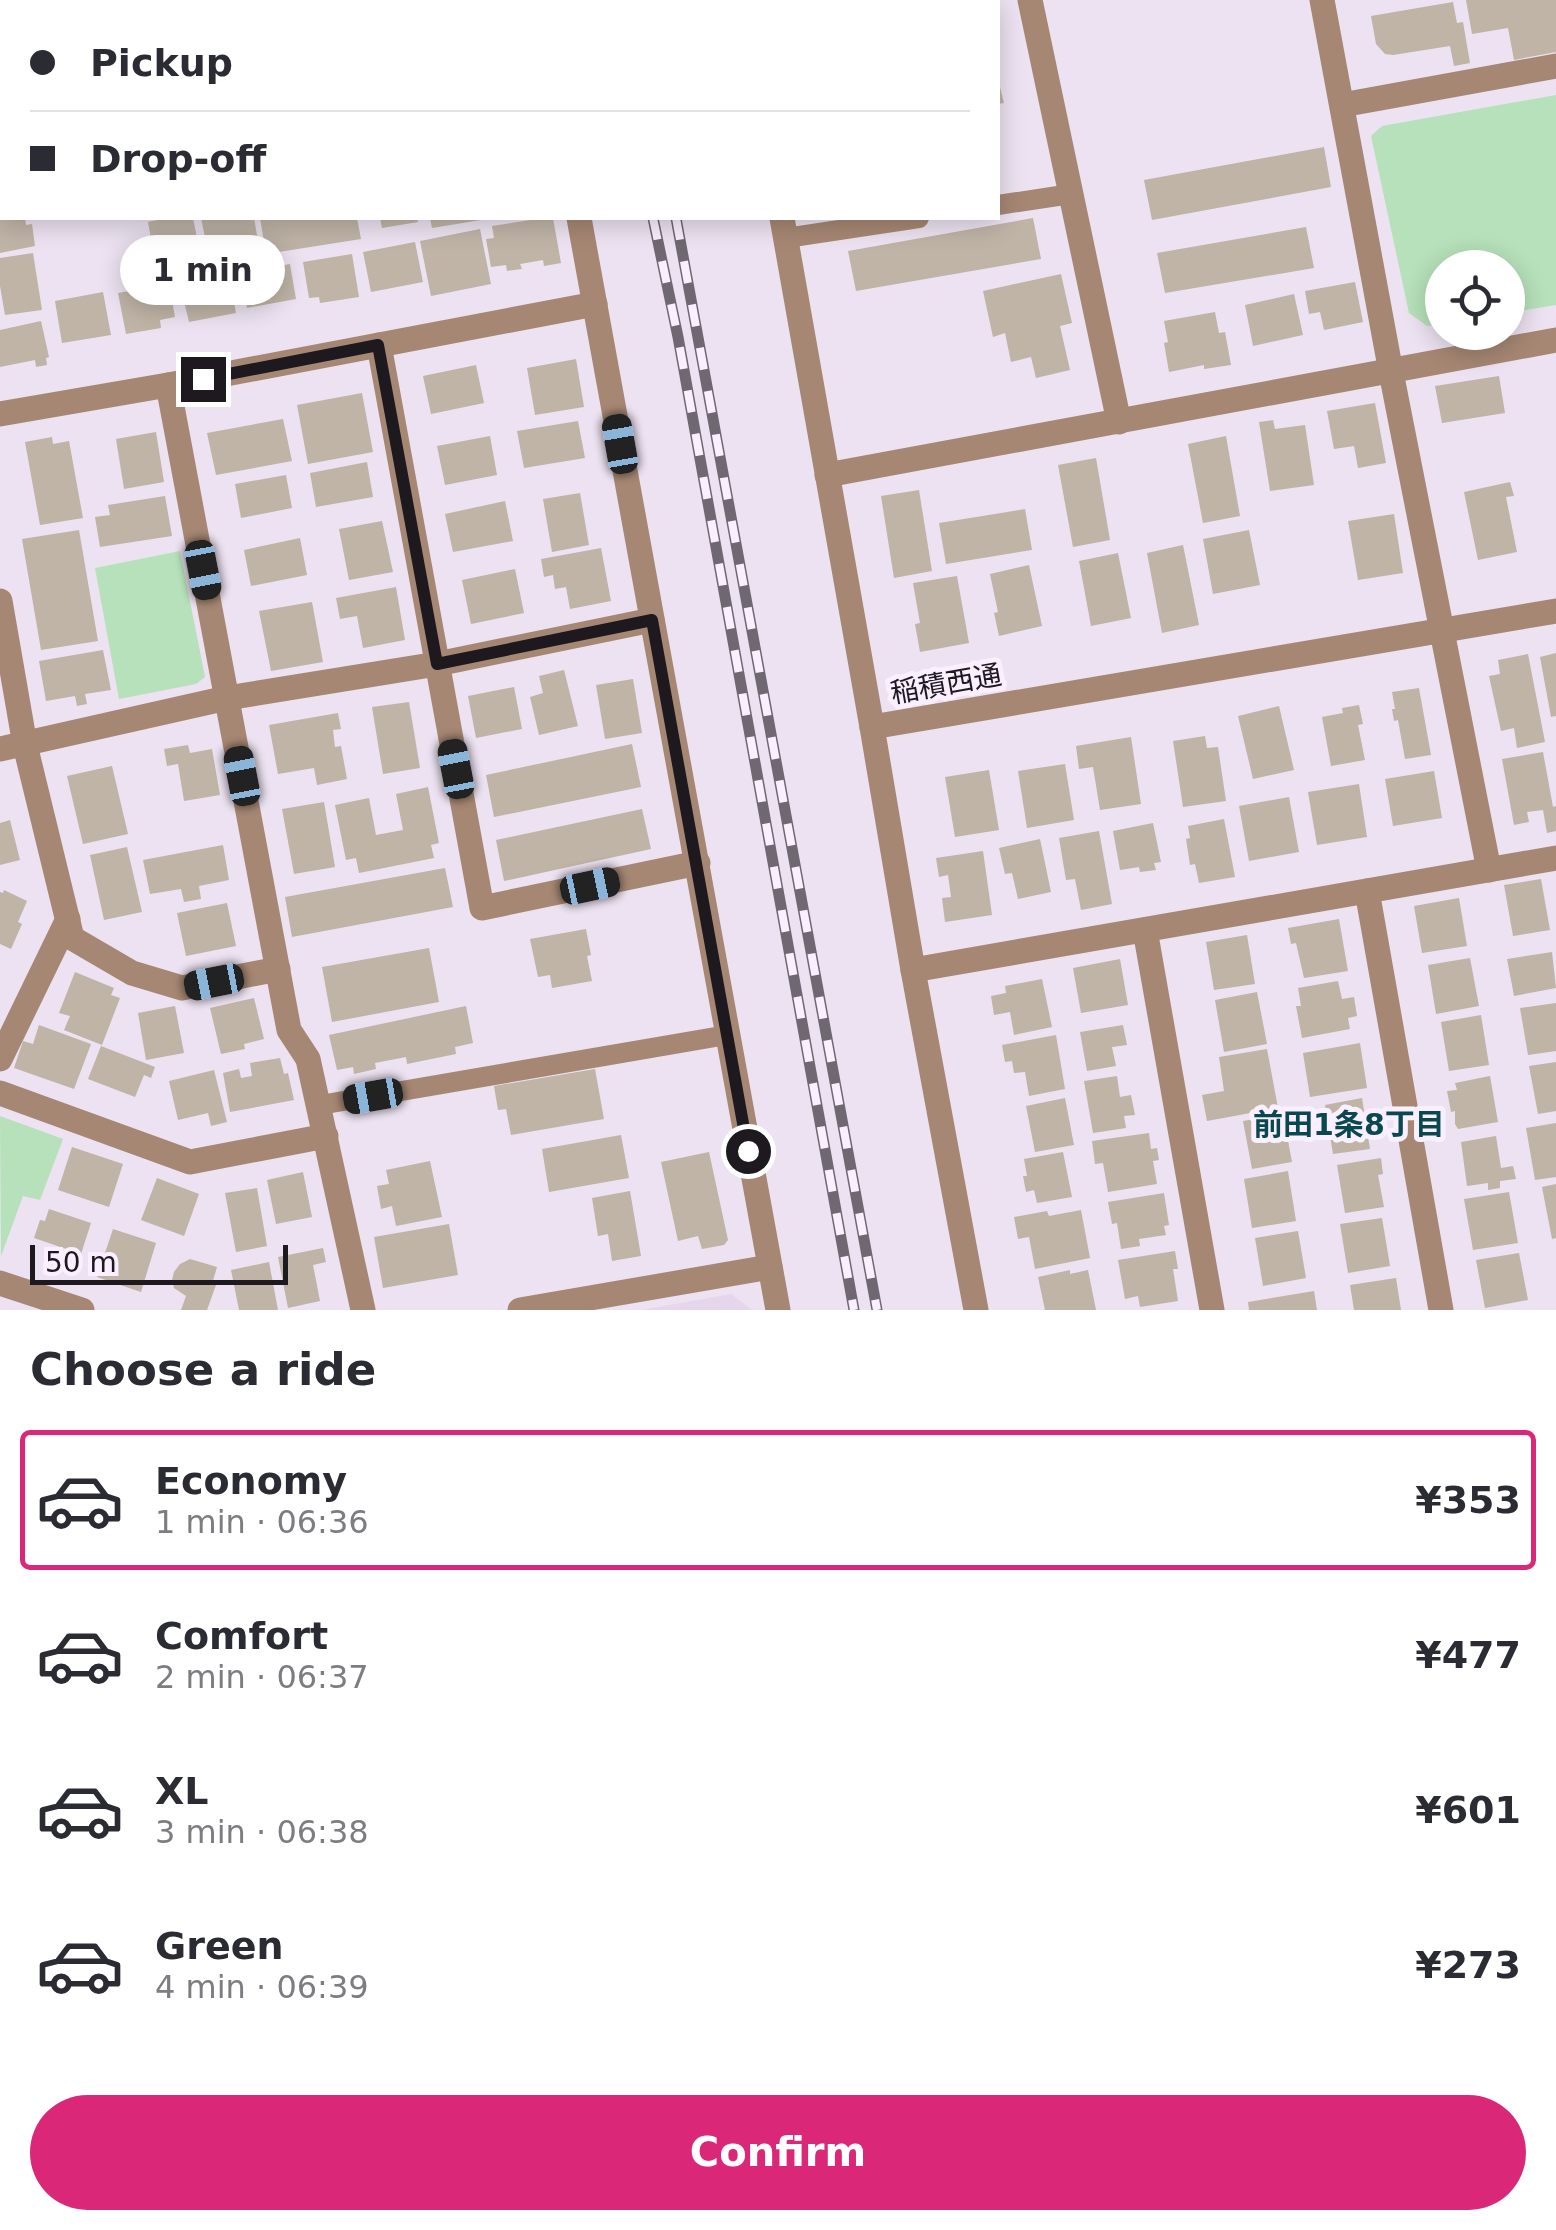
<!DOCTYPE html>
<html lang="en">
<head>
<meta charset="utf-8">
<style>
  :root { --surface:#fff; --page:#f7f7f7; --text:#2b2b33; --muted:#7c7c81; --line:#e1e1e2; --accent:#db2777 }
  body { margin:0; font-family:"DejaVu Sans","Noto Sans JP",sans-serif; background:var(--page); color:var(--text); height:100vh; display:flex; flex-direction:column; font-size:38px; white-space:nowrap }
  * { box-sizing:border-box; margin:0 }
  p { font-size:32px; color:var(--muted) }
  .icon { flex:none; width:55px; height:55px; fill:none; stroke:currentColor; stroke-width:2; stroke-linecap:round; stroke-linejoin:round }
  .map { position:relative; height:1310px; overflow:hidden }
  .details { display:flex; flex-direction:column; background:var(--surface); flex:1 }
  .details>* { flex:none }
  .hud { position:absolute; left:0px; top:0px; width:1000px; height:220px; box-shadow:0 5px 25px #0003; display:grid; align-content:center; height:220px; padding:0 30px; background:var(--surface) }
  .tools { position:absolute; left:1425px; top:250px; display:grid; gap:20px }
  .tools a { display:grid; place-items:center; width:100px; height:100px; border-radius:50%; background:var(--surface); box-shadow:0 5px 25px #0003; font-size:50px }
  .scale { position:absolute; left:30px; bottom:25px; width:258px; box-sizing:border-box; padding-left:10px; border:5px solid #1d191f; border-top:0; font-size:28px; line-height:35px; white-space:nowrap; color:#1d191f; -webkit-text-stroke:8px #faefff; paint-order:stroke }
  .end { position:absolute; width:45px; height:45px; margin:-22px; border:12px solid #1d191f; background:#fff; box-shadow:0 0 0 5px #fff }
  .from { border-radius:50% }
  .bubble { position:absolute; height:70px; border-radius:35px; background:var(--surface); box-shadow:0 5px 25px #0003; font-size:32px; font-weight:700; line-height:70px; text-align:center }
  .car { position:absolute; width:30px; height:60px; margin:-30px -15px; border-radius:12px; box-shadow:0 0 8px 2px #0007; background:linear-gradient(#222 24%,#8ab4d8 0 40%,#222 0 76%,#8ab4d8 0 86%,#222 0) }
  .hud b { display:flex; align-items:center; gap:35px; height:95px; font-size:38px }
  .hud b+b { border-top:2px solid var(--line) }
  .hud i { width:25px; height:25px; background:var(--text) }
  ul { padding:0; list-style:none }
  li { display:flex; align-items:center; gap:30px; height:140px; margin:0 20px 15px; padding:0 10px; border:5px solid transparent; border-radius:10px }
  li div { flex:1 }
  li b { display:block; font-size:38px }
  li em { font-style:normal; font-weight:700 }
  li.active { border-color:var(--accent) }
  li>.icon { width:90px; height:90px; stroke-width:1.5 }
  h2 { padding:0 30px; font-size:45px; line-height:120px }
  .primary-button { display:flex; gap:20px; margin-top:auto; padding:20px 30px }
  .primary-button a { flex:1; height:115px; border-radius:60px; background:var(--accent); color:#fff; font-size:40px; font-weight:700; line-height:115px; text-align:center }
  .map>svg:first-child { display:block }
  .built { fill:#e5d6ec }
  .green { fill:#b6e1ba }
  .building { fill:#bfb4a6 }
  .lines { fill:none; stroke-linecap:round; stroke-linejoin:round }
  .service { stroke:#a68773; stroke-width:20 }
  .minor { stroke:#a68773; stroke-width:25 }
  .tertiary { stroke:#a68773; stroke-width:25 }
  .rail-casing { stroke:#6f6872; stroke-width:11 }
  .rail { stroke:#faefff; stroke-width:8; stroke-dasharray:22; stroke-linecap:butt }
  .route { stroke:#1d191f; stroke-width:12 }
  .labels { text-anchor:middle; dominant-baseline:central; stroke-width:10; stroke-linejoin:round; paint-order:stroke }
  .street-label { font-size:28px; fill:#1d191f; stroke:#faefff }
  .neighbourhood-label { font-size:30px; font-weight:bold; fill:#094850; stroke:#faefff }
</style>
</head>
<body>
<div class="map">
<svg width="1556" height="1310" viewBox="0 0 1556 1310">
  <rect width="100%" height="100%" fill="#ece2f1"/>
  <!-- built -->
  <polygon class="built" points="731,1294 752,1310 642,1310"/>
  <!-- green -->
  <g class="green">
    <polygon points="1556,95 1556,305 1508,313 1508,268 1442,268 1442,324 1427,326 1409,313 1371,136 1382,126"/>
    <polygon points="180,551 205,677 196,684 119,699 95,568"/>
    <polygon points="0,1116 63,1139 40,1200 23,1196 1,1256"/>
  </g>
  <!-- building -->
  <g class="building">
    <polygon points="1466,0 1556,0 1556,52 1514,60 1508,28 1472,34"/>
    <polygon points="1453,2 1457,23 1463,22 1470,63 1454,66 1450,46 1393,55 1385,54 1376,44 1371,16"/>
    <polygon points="998,79 1004,103 998,104"/>
    <polygon points="1324,147 1331,187 1152,220 1144,180"/>
    <polygon points="0,218 25,218 26,225 32,224 35,246 0,253"/>
    <polygon points="162,218 193,218 202,263 157,272 148,222 162,219"/>
    <polygon points="201,218 254,218 259,247 209,257"/>
    <polygon points="260,218 357,218 361,239 266,254"/>
    <polygon points="380,218 417,218 418,222 382,228"/>
    <polygon points="430,218 480,218 481,220 432,228"/>
    <polygon points="543,218 553,218 561,263 544,266 543,260 520,264 522,269 507,271 506,265 491,267 486,239 494,238 492,226"/>
    <polygon points="1033,218 1041,259 856,291 848,251"/>
    <polygon points="1306,227 1314,268 1165,293 1157,253"/>
    <polygon points="480,229 491,284 431,296 420,241"/>
    <polygon points="415,242 423,282 371,292 363,252"/>
    <polygon points="33,253 42,310 5,315 0,286 0,258"/>
    <polygon points="352,254 359,297 320,303 319,297 309,298 303,262"/>
    <polygon points="290,264 296,299 247,308 241,273"/>
    <polygon points="1061,274 1072,323 1060,326 1070,370 1036,378 1031,357 1011,362 1005,333 993,337 983,291"/>
    <polygon points="229,275 236,313 189,322 183,297 190,296 187,283"/>
    <polygon points="1355,282 1363,322 1324,330 1320,312 1309,314 1305,291"/>
    <polygon points="169,284 175,317 160,320 161,328 126,334 118,293"/>
    <polygon points="103,292 111,335 62,343 55,301"/>
    <polygon points="1294,294 1303,335 1253,346 1245,305"/>
    <polygon points="1215,312 1219,333 1225,332 1231,365 1204,369 1204,365 1169,372 1164,343 1168,342 1164,321"/>
    <polygon points="41,321 49,357 46,358 47,365 36,367 35,360 0,367 0,330"/>
    <polygon points="576,359 584,407 535,415 527,368"/>
    <polygon points="476,365 484,403 431,414 423,376"/>
    <polygon points="1499,376 1505,413 1442,423 1435,386"/>
    <polygon points="362,393 373,452 308,464 297,405"/>
    <polygon points="1375,403 1386,463 1358,468 1354,446 1334,449 1327,411"/>
    <polygon points="283,419 292,461 216,475 207,433"/>
    <polygon points="1273,420 1275,429 1305,425 1314,485 1270,491 1259,422"/>
    <polygon points="578,421 585,458 524,468 517,431"/>
    <polygon points="156,432 164,482 124,489 116,439"/>
    <polygon points="490,436 497,475 445,485 437,446"/>
    <polygon points="1226,436 1240,516 1203,523 1188,444"/>
    <polygon points="52,437 53,444 69,441 83,518 40,525 25,442"/>
    <polygon points="1096,458 1110,540 1073,547 1058,465"/>
    <polygon points="367,462 373,497 316,507 310,473"/>
    <polygon points="286,475 292,508 241,518 235,484"/>
    <polygon points="1510,482 1514,496 1506,497 1517,552 1478,560 1464,492"/>
    <polygon points="919,490 932,571 894,578 881,496"/>
    <polygon points="580,493 589,545 552,552 543,499"/>
    <polygon points="165,496 172,536 100,547 95,517 110,515 108,505"/>
    <polygon points="505,501 513,541 453,552 445,514"/>
    <polygon points="1025,509 1032,550 946,564 939,523"/>
    <polygon points="1394,514 1403,573 1358,580 1348,521"/>
    <polygon points="382,521 393,572 349,580 339,529"/>
    <polygon points="79,530 98,641 41,650 22,539"/>
    <polygon points="1249,530 1260,585 1213,594 1203,539"/>
    <polygon points="300,538 307,575 251,586 244,550"/>
    <polygon points="1183,545 1199,625 1162,633 1147,553"/>
    <polygon points="601,548 611,601 570,609 566,587 555,589 553,575 544,577 541,559"/>
    <polygon points="1118,553 1131,618 1091,626 1079,561"/>
    <polygon points="1029,565 1042,626 999,636 994,613 998,612 990,574"/>
    <polygon points="515,569 524,613 471,624 462,580"/>
    <polygon points="957,576 969,643 920,652 915,624 920,623 913,583"/>
    <polygon points="396,587 405,640 363,648 357,616 340,619 336,598"/>
    <polygon points="312,602 323,662 271,671 259,611"/>
    <polygon points="103,650 111,690 85,694 87,704 77,706 75,696 46,701 39,661"/>
    <polygon points="1556,653 1556,716 1551,717 1540,657"/>
    <polygon points="1528,654 1545,742 1517,748 1514,728 1501,731 1489,676 1500,674 1498,660"/>
    <polygon points="564,670 578,726 539,735 530,697 543,693 539,676"/>
    <polygon points="633,679 642,733 605,739 596,685"/>
    <polygon points="514,687 522,729 476,738 468,696"/>
    <polygon points="1419,688 1431,755 1405,759 1398,720 1394,721 1392,709 1395,709 1392,692"/>
    <polygon points="409,702 420,768 383,774 372,707"/>
    <polygon points="1359,705 1363,724 1358,725 1365,760 1331,766 1322,717 1343,713 1342,708"/>
    <polygon points="1279,706 1294,770 1253,779 1238,716"/>
    <polygon points="338,713 341,729 333,730 335,747 341,746 347,779 317,785 314,768 278,774 269,725"/>
    <polygon points="1205,736 1207,748 1218,747 1226,801 1183,807 1173,741"/>
    <polygon points="1131,737 1141,804 1100,810 1093,767 1079,769 1076,746"/>
    <polygon points="632,744 641,787 494,817 486,775"/>
    <polygon points="188,745 190,753 212,749 220,795 184,801 178,764 167,766 164,749"/>
    <polygon points="1543,752 1553,807 1556,806 1556,831 1547,833 1543,810 1527,812 1529,822 1514,825 1502,759"/>
    <polygon points="1065,764 1074,820 1027,828 1018,771"/>
    <polygon points="112,766 128,834 83,844 67,776"/>
    <polygon points="989,770 999,830 955,837 945,777"/>
    <polygon points="1434,771 1442,818 1393,826 1385,779"/>
    <polygon points="1359,784 1367,837 1317,845 1308,792"/>
    <polygon points="428,787 439,843 431,845 434,858 359,873 356,858 346,860 335,805 369,798 376,835 403,830 396,794"/>
    <polygon points="1289,797 1299,852 1249,861 1239,806"/>
    <polygon points="324,802 335,867 294,874 282,809"/>
    <polygon points="642,809 651,849 504,881 496,840"/>
    <polygon points="1224,819 1235,877 1199,883 1195,864 1190,865 1186,839 1190,838 1188,826"/>
    <polygon points="10,820 20,860 0,865 0,823"/>
    <polygon points="1153,823 1161,862 1154,863 1156,870 1140,872 1139,867 1120,870 1113,831"/>
    <polygon points="1099,831 1112,904 1081,910 1075,879 1066,880 1059,838"/>
    <polygon points="1040,839 1051,892 1018,899 1012,873 1005,874 999,848"/>
    <polygon points="223,845 229,880 199,886 201,899 184,902 181,889 150,894 143,860"/>
    <polygon points="127,847 142,912 104,920 90,855"/>
    <polygon points="983,851 992,915 945,922 942,898 951,897 948,875 939,877 936,858"/>
    <polygon points="445,868 453,907 292,937 285,897"/>
    <polygon points="1541,879 1550,930 1513,936 1504,885"/>
    <polygon points="4,890 27,901 18,922 22,924 11,949 0,944 0,892 3,893"/>
    <polygon points="1459,898 1467,946 1422,953 1414,906"/>
    <polygon points="227,903 236,946 186,956 177,913"/>
    <polygon points="1339,919 1348,971 1304,978 1296,943 1291,944 1288,928"/>
    <polygon points="586,929 591,955 587,956 592,981 552,988 550,975 538,977 530,939"/>
    <polygon points="1247,935 1255,984 1214,990 1206,942"/>
    <polygon points="429,948 439,1002 332,1022 322,967"/>
    <polygon points="1552,952 1556,988 1514,996 1507,959"/>
    <polygon points="1470,958 1479,1006 1436,1014 1428,965"/>
    <polygon points="1120,959 1128,1005 1081,1013 1073,968"/>
    <polygon points="75,972 114,988 111,995 120,998 102,1045 64,1030 70,1016 59,1013"/>
    <polygon points="1042,979 1052,1027 1014,1035 1010,1012 994,1015 991,996 1006,993 1005,986"/>
    <polygon points="1338,981 1342,999 1354,997 1357,1016 1348,1018 1350,1029 1302,1038 1296,1006 1301,1006 1298,988"/>
    <polygon points="1257,992 1267,1044 1224,1052 1215,1000"/>
    <polygon points="254,998 264,1039 244,1044 245,1049 221,1054 210,1008"/>
    <polygon points="1556,1003 1556,1051 1528,1055 1520,1008"/>
    <polygon points="175,1006 184,1053 146,1060 138,1013"/>
    <polygon points="466,1006 473,1043 455,1047 456,1054 407,1064 406,1057 375,1063 376,1069 354,1074 353,1067 337,1070 329,1035"/>
    <polygon points="1481,1015 1489,1065 1449,1071 1441,1022"/>
    <polygon points="39,1025 91,1044 74,1089 14,1068 23,1041 33,1044"/>
    <polygon points="1123,1025 1127,1045 1112,1047 1116,1066 1087,1071 1080,1032"/>
    <polygon points="1056,1035 1065,1089 1029,1096 1025,1072 1014,1073 1012,1061 1005,1062 1002,1045"/>
    <polygon points="1360,1043 1367,1088 1310,1097 1303,1053"/>
    <polygon points="101,1046 155,1067 151,1078 144,1075 135,1097 88,1079"/>
    <polygon points="1267,1049 1278,1108 1207,1121 1202,1095 1224,1091 1219,1057"/>
    <polygon points="280,1058 284,1074 288,1073 294,1100 230,1112 223,1073 239,1069 241,1078 252,1076 250,1063"/>
    <polygon points="1556,1062 1556,1111 1538,1114 1529,1066"/>
    <polygon points="595,1069 604,1119 511,1135 506,1109 498,1110 494,1086"/>
    <polygon points="214,1070 227,1122 211,1126 208,1113 178,1120 169,1081"/>
    <polygon points="1117,1076 1120,1097 1131,1095 1135,1115 1124,1116 1126,1128 1093,1133 1084,1081"/>
    <polygon points="1490,1076 1498,1122 1458,1129 1455,1124 1455,1111 1451,1112 1447,1091 1457,1090 1455,1083"/>
    <polygon points="1065,1098 1074,1145 1035,1152 1026,1106"/>
    <polygon points="1362,1098 1370,1149 1333,1154 1325,1105"/>
    <polygon points="1283,1114 1292,1162 1252,1169 1243,1121"/>
    <polygon points="1556,1123 1556,1177 1535,1180 1526,1128"/>
    <polygon points="1149,1133 1151,1149 1157,1148 1159,1160 1153,1161 1157,1184 1108,1192 1103,1163 1095,1164 1092,1141"/>
    <polygon points="621,1135 629,1178 549,1192 542,1149"/>
    <polygon points="1496,1136 1501,1168 1513,1166 1516,1179 1500,1181 1500,1188 1488,1190 1488,1183 1467,1186 1461,1142"/>
    <polygon points="72,1147 123,1164 109,1207 58,1190"/>
    <polygon points="709,1152 728,1240 724,1245 702,1249 698,1236 678,1241 661,1162"/>
    <polygon points="1063,1152 1072,1197 1037,1203 1034,1190 1026,1192 1023,1176 1027,1176 1024,1159"/>
    <polygon points="1381,1158 1383,1174 1378,1175 1384,1207 1345,1213 1337,1165"/>
    <polygon points="430,1161 442,1217 396,1226 392,1206 381,1209 377,1186 389,1184 386,1170"/>
    <polygon points="1288,1171 1296,1221 1252,1228 1244,1179"/>
    <polygon points="303,1172 312,1217 276,1224 267,1180"/>
    <polygon points="157,1178 199,1194 184,1236 141,1220"/>
    <polygon points="1556,1184 1556,1238 1552,1239 1542,1187"/>
    <polygon points="257,1188 267,1246 236,1252 225,1193"/>
    <polygon points="630,1191 641,1256 612,1261 608,1234 598,1236 592,1198"/>
    <polygon points="1509,1192 1518,1243 1473,1250 1464,1199"/>
    <polygon points="1164,1193 1169,1225 1164,1226 1166,1235 1139,1239 1140,1246 1121,1249 1117,1223 1112,1224 1108,1202"/>
    <polygon points="49,1209 91,1223 81,1254 34,1238 40,1220 45,1221"/>
    <polygon points="1081,1210 1090,1258 1035,1269 1029,1237 1018,1239 1014,1217 1047,1211 1049,1216"/>
    <polygon points="1382,1218 1390,1266 1348,1273 1340,1224"/>
    <polygon points="449,1224 458,1275 383,1288 374,1237"/>
    <polygon points="113,1229 156,1243 141,1292 97,1277"/>
    <polygon points="1298,1231 1306,1278 1263,1286 1255,1238"/>
    <polygon points="323,1248 326,1262 313,1265 320,1301 288,1308 278,1257"/>
    <polygon points="1175,1251 1178,1269 1173,1269 1178,1301 1140,1307 1138,1296 1125,1299 1118,1260"/>
    <polygon points="1519,1253 1528,1300 1485,1308 1476,1260"/>
    <polygon points="190,1259 217,1267 212,1284 216,1285 207,1310 181,1310 186,1296 174,1288 172,1280 174,1272 180,1264"/>
    <polygon points="269,1262 278,1310 239,1310 231,1270"/>
    <polygon points="1070,1270 1070,1274 1088,1270 1096,1310 1045,1310 1038,1277"/>
    <polygon points="1396,1278 1401,1310 1354,1310 1350,1285"/>
    <polygon points="1314,1291 1317,1310 1249,1310 1248,1302"/>
  </g>
  <g class="lines">
    <!-- service -->
    <g class="service">
      <polyline points="998,205 1071,194"/>
      <polyline points="786,238 919,218"/>
      <polyline points="320,1105 727,1035"/>
    </g>
    <!-- minor -->
    <g class="minor">
      <polyline points="110,0 110,2"/>
      <polyline points="540,0 541,2"/>
      <polyline points="1030,0 1119,422"/>
      <polyline points="1322,0 1391,372 1489,870"/>
      <polyline points="155,2 169,0"/>
      <polyline points="1342,105 1556,66"/>
      <polyline points="579,218 778,1310"/>
      <polyline points="379,345 482,908 698,863"/>
      <polyline points="168,385 289,1030 308,1059 363,1310"/>
      <polyline points="0,414 168,385 595,304"/>
      <polyline points="827,475 1556,340"/>
      <polyline points="0,601 25,745 72,938 132,973 182,988 278,969"/>
      <polyline points="0,749 227,698 437,664 652,620"/>
      <polyline points="1367,891 1441,1310"/>
      <polyline points="1145,930 1212,1310"/>
      <polyline points="913,970 1556,858"/>
      <polyline points="0,1059 68,919"/>
      <polyline points="0,1093 190,1162 326,1136"/>
      <polyline points="0,1283 82,1310"/>
      <polyline points="520,1310 770,1267"/>
    </g>
    <!-- tertiary -->
    <g class="tertiary">
      <polyline points="742,0 742,2"/>
      <polyline points="782,218 872,727"/>
      <polyline points="976,1310 913,970 872,727 1556,611"/>
    </g>
    <!-- rail casing -->
    <g class="rail-casing">
      <g id="rail">
        <polyline points="607,0 608,2"/>
        <polyline points="636,0 637,2"/>
        <polyline points="653,218 678,337 854,1310"/>
        <polyline points="676,218 877,1310"/>
      </g>
    </g>
    <!-- rail -->
    <use href="#rail" class="rail"/>
  </g>
  <g class="lines">
    <!-- route -->
    <polyline class="route" points="203,379 378,345 437,664 652,620 748,1151"/>
  </g>
  <g class="labels">
    <!-- street labels -->
    <g class="street-label">
      <text transform="translate(946 684) rotate(-10)">稲積西通</text>
    </g>
    <!-- neighbourhood labels -->
    <g class="neighbourhood-label">
      <text x="1349" y="1124">前田1条8丁目</text>
    </g>
  </g>
</svg>
<div class="tools">
<a><svg class="icon" aria-label="locate" viewBox="0 0 24 24"><circle cx="12" cy="12" r="6"/><path d="M12 2v4M12 18v4M2 12h4M18 12h4"/></svg></a>
</div>
<div class="scale">50 m</div>
<i class="end from" style="left:748px;top:1151px"></i>
<i class="end" style="left:203px;top:379px"></i>
<div class="bubble" style="left:120px;top:235px;width:165px">1 min</div>
<i class="car" style="left:620px;top:444px;rotate:350deg"></i>
<i class="car" style="left:203px;top:570px;rotate:169deg"></i>
<i class="car" style="left:456px;top:769px;rotate:349deg"></i>
<i class="car" style="left:242px;top:776px;rotate:349deg"></i>
<i class="car" style="left:590px;top:886px;rotate:78deg"></i>
<i class="car" style="left:214px;top:982px;rotate:259deg"></i>
<i class="car" style="left:373px;top:1096px;rotate:260deg"></i>
<div class="hud">
<b><i class="from"></i>Pickup</b>
<b><i></i>Drop-off</b>
</div>
</div>
<section class="details">
<h2>Choose a ride</h2>
<ul>
<li class="active"><svg class="icon" aria-label="car" viewBox="0 0 24 24"><path d="M5 17H2v-5l4-1 3-4h7l3 4 3 1v5h-3M9 17h6M6 11h13"/><circle cx="7" cy="17" r="2"/><circle cx="17" cy="17" r="2"/></svg><div><b>Economy</b><p>1 min · 06:36</p></div><em>¥353</em></li>
<li><svg class="icon" aria-label="car" viewBox="0 0 24 24"><path d="M5 17H2v-5l4-1 3-4h7l3 4 3 1v5h-3M9 17h6M6 11h13"/><circle cx="7" cy="17" r="2"/><circle cx="17" cy="17" r="2"/></svg><div><b>Comfort</b><p>2 min · 06:37</p></div><em>¥477</em></li>
<li><svg class="icon" aria-label="car" viewBox="0 0 24 24"><path d="M5 17H2v-5l4-1 3-4h7l3 4 3 1v5h-3M9 17h6M6 11h13"/><circle cx="7" cy="17" r="2"/><circle cx="17" cy="17" r="2"/></svg><div><b>XL</b><p>3 min · 06:38</p></div><em>¥601</em></li>
<li><svg class="icon" aria-label="car" viewBox="0 0 24 24"><path d="M5 17H2v-5l4-1 3-4h7l3 4 3 1v5h-3M9 17h6M6 11h13"/><circle cx="7" cy="17" r="2"/><circle cx="17" cy="17" r="2"/></svg><div><b>Green</b><p>4 min · 06:39</p></div><em>¥273</em></li>
</ul>
<div class="primary-button"><a>Confirm</a></div>
</section>
</body>
</html>
